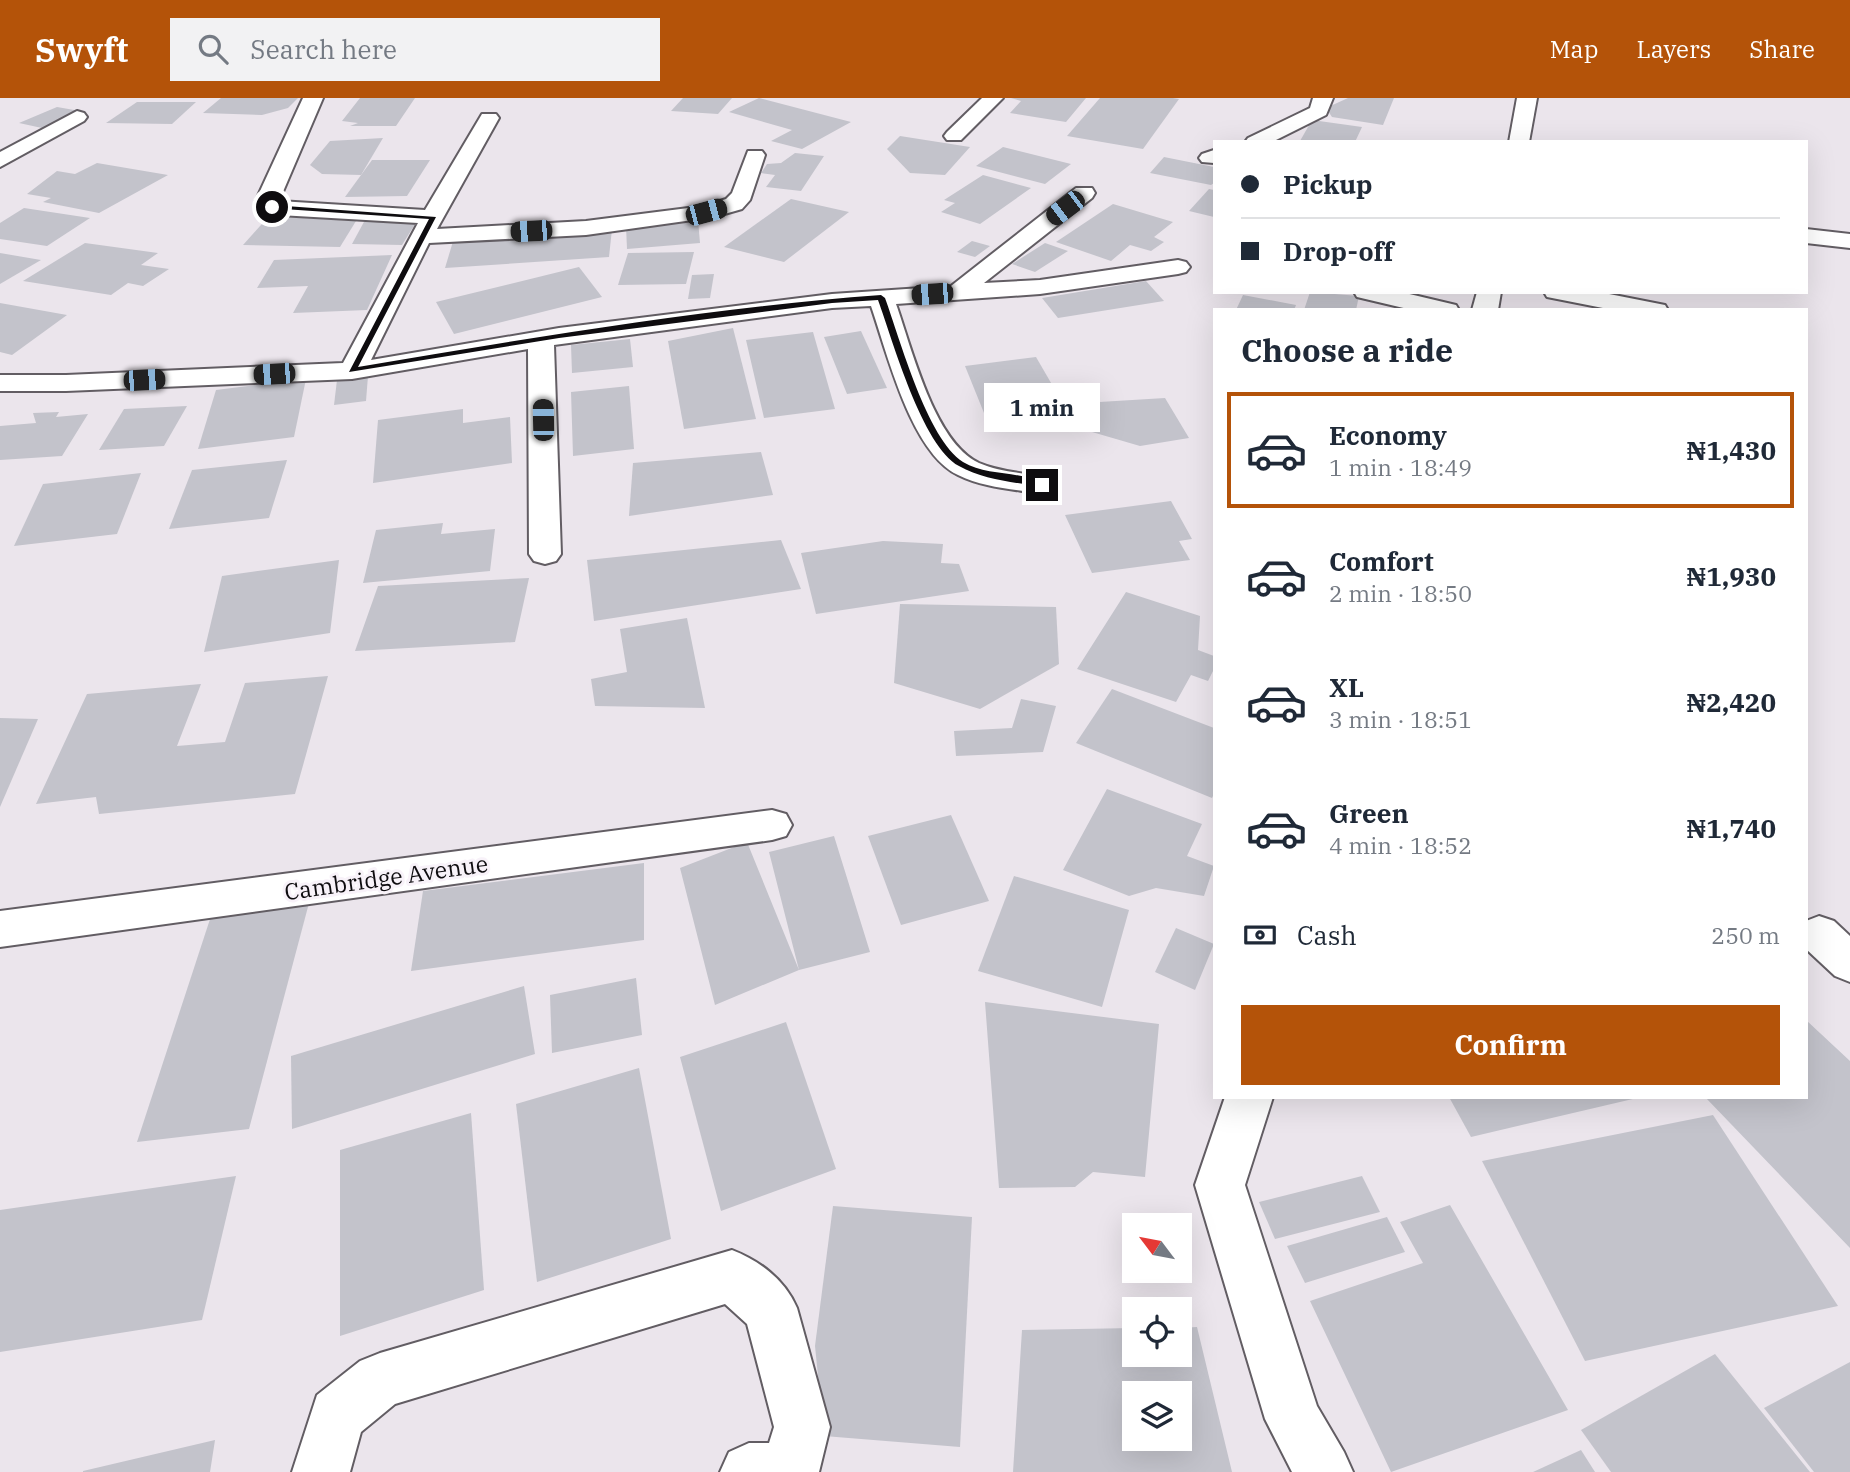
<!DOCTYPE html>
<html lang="en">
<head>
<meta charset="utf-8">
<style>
  :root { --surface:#fff; --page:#f2f2f3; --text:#1f2937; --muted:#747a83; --line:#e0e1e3; --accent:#b45309 }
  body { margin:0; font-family:"IBM Plex Serif",serif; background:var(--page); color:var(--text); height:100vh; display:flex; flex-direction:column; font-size:26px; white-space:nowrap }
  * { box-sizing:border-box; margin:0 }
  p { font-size:23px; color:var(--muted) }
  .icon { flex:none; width:38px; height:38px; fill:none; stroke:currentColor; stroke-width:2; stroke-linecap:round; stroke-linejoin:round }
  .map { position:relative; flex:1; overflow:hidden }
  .side { position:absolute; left:1213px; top:210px; width:595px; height:791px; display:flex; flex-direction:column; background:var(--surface); border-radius:0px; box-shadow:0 7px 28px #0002 }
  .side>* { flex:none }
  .hud { position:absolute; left:1213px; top:42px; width:595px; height:154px; border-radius:0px; box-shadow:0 7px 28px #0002; display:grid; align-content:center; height:154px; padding:0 28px; background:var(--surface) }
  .needle { width:46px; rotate:302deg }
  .fabs { position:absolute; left:1122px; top:1115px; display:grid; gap:14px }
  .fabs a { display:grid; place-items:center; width:70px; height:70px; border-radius:0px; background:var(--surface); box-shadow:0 7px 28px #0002; font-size:35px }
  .end { position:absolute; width:32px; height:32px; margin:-16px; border:9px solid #0e0c0f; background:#fff; box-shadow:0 0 0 4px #fff }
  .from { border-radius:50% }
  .bubble { position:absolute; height:49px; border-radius:0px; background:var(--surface); box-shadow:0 7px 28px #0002; font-size:23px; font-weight:700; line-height:49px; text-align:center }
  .car { position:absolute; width:21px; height:42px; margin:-21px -10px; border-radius:9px; box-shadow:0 0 5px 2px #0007; background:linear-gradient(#222 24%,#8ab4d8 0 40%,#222 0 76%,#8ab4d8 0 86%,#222 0) }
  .hud b { display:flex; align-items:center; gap:24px; height:66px; font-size:26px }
  .hud b+b { border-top:2px solid var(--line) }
  .hud i { width:18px; height:18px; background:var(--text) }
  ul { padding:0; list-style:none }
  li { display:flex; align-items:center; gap:21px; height:116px; margin:0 14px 10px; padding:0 14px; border:4px solid transparent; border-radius:0px }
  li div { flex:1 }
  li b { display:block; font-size:26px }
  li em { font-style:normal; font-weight:700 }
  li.on { border-color:var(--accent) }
  li>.icon { width:63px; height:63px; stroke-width:1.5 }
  h2 { padding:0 28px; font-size:32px; line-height:84px }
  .pay { display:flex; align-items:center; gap:18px; height:77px; padding:0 28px; font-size:26px }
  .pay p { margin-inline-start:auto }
  .cta { display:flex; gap:14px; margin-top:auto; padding:14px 28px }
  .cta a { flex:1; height:80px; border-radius:0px; background:var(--accent); color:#fff; font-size:28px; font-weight:700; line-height:80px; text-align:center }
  header { display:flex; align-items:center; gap:42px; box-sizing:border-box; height:98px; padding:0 35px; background:var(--accent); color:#fff }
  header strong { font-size:33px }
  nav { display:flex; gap:38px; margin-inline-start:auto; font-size:24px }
  .search { width:490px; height:63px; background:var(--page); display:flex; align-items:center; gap:18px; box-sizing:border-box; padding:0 24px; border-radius:0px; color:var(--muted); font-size:26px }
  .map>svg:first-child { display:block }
  .building { fill:#c3c3cb; fill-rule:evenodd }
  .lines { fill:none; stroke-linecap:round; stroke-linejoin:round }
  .minor-casing { stroke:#625d63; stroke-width:4 }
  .minor { fill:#fff; fill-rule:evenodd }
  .route { fill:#0e0c0f }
  .labels { text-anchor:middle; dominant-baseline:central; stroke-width:6; stroke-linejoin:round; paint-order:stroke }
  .street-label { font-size:23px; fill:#0e0c0f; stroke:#f8f2f9 }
</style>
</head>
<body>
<header>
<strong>Swyft</strong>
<div class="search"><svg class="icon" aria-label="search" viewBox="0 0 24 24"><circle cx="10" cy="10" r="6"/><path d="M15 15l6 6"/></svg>Search here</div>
<nav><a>Map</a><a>Layers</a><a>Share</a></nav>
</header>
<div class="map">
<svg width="1850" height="1374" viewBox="0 0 1850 1374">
  <rect width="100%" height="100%" fill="#ebe5ec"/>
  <!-- building -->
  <g class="building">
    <polygon points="221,0 298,0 288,10 262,17 203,15"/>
    <polygon points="360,0 415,0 396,28 350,28 358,25 342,23"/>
    <polygon points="683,0 732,0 718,16 671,13"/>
    <polygon points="759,0 851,24 802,51 771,43 792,32 729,14"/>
    <polygon points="1011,0 1086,0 1066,24 1010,15 1021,3"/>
    <polygon points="1100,0 1173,0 1179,1 1143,51 1067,38"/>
    <polygon points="1348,0 1394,0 1383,27 1332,19 1326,10"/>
    <polygon points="137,4 196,4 172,26 106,25"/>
    <polygon points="57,9 80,13 42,30 19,25"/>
    <polygon points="1312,22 1362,29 1355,44 1300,43"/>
    <polygon points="900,38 970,49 945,77 910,75 887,51"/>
    <polygon points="383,40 361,77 322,76 310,67 330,43"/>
    <polygon points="1003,49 1071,66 1045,86 976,68"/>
    <polygon points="795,55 824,58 801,93 766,89 775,77 761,75 767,66 781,65"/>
    <polygon points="1164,59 1214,69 1214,85 1211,87 1150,75"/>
    <polygon points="372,62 430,62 407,98 345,99"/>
    <polygon points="97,65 168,77 99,115 43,104 51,100 27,96 57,73 75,76"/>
    <polygon points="983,77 1031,90 980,126 941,114 955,105 944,102"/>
    <polygon points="1209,91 1214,92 1214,119 1189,113"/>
    <polygon points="791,101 849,114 784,164 724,149"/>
    <polygon points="1113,106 1173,124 1154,139 1164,144 1151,153 1130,147 1111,163 1056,144"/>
    <polygon points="24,110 90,120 47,148 0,141 0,125"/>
    <polygon points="269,118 356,123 340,149 243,147"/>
    <polygon points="365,122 417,123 402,147 352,146"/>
    <polygon points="698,122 700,145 627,151 626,128"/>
    <polygon points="612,131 609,159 445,170 454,140"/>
    <polygon points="972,143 990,148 975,159 957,154"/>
    <polygon points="85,145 158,155 141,167 169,171 143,188 128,185 111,197 23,183"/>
    <polygon points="1045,145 1068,153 1035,174 1012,166"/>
    <polygon points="694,154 686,186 618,187 628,155"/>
    <polygon points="0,155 41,162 0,186"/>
    <polygon points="392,157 367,212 293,215 308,188 257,190 274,162"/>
    <polygon points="579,169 602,199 454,236 436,204"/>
    <polygon points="714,176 710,200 688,201 692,177"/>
    <polygon points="1146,183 1164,203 1058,220 1042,200"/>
    <polygon points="1310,194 1359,198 1356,212 1304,212"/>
    <polygon points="1243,197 1296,207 1294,212 1236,212"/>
    <polygon points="0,205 67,217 12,257 0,254"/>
    <polygon points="733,230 756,321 684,331 668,243"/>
    <polygon points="861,233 887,290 847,296 824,239"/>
    <polygon points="813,234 835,311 764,320 746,242"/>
    <polygon points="630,241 633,269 572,275 571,247"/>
    <polygon points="1036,259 1065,309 984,315 965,268"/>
    <polygon points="368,278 366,303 334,307 337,282"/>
    <polygon points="306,281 294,339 198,351 216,292"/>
    <polygon points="629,288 634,351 573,358 571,294"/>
    <polygon points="1165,300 1189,340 1140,348 1092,334 1083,305"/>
    <polygon points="187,308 164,348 99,352 124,311"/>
    <polygon points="463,311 463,325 510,319 512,365 373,385 378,322"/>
    <polygon points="59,314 56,319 88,316 62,358 0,362 0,328 36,325 33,315"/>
    <polygon points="761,354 773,397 629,418 633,365"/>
    <polygon points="287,362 269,420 169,431 192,372"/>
    <polygon points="141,375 117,436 14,448 43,386"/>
    <polygon points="1171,403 1192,441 1179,443 1190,462 1092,475 1065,417"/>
    <polygon points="443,425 441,436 495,431 490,473 363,485 376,432"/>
    <polygon points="781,442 801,491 594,523 587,462"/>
    <polygon points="883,443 943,446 941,465 959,466 969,493 816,516 801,455"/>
    <polygon points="339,462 330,535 204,554 222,478"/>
    <polygon points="529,480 515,544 355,553 378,488"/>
    <polygon points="1126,494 1200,518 1198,552 1214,558 1214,571 1208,583 1191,577 1176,604 1077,571"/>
    <polygon points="900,506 1056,509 1059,566 980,611 894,585"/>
    <polygon points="687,520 705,610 595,608 591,581 627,574 620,531"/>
    <polygon points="328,578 295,696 99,716 96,699 36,706 87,596 201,586 177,648 225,644 245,585"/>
    <polygon points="1112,591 1214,630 1214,696 1212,700 1076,645"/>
    <polygon points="1021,601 1056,608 1043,654 956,658 954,633 1012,630"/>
    <polygon points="0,620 38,621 0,709"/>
    <polygon points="1107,691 1202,726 1187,758 1214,768 1204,798 1156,790 1129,798 1063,772"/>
    <polygon points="951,717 989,803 901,827 868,738"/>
    <polygon points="834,738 870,854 799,872 715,907 680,770 747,744 799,872 769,754"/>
    <polygon points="644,765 644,842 411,873 423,793"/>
    <polygon points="1014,778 1129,812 1102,909 978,873"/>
    <polygon points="309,805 249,1031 137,1044 212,815"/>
    <polygon points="1176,830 1214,846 1195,892 1155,874"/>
    <polygon points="636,880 642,937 552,955 550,897"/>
    <polygon points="524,888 535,956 292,1031 291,958"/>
    <polygon points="985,904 1159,926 1145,1079 1093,1074 1075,1089 999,1090"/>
    <polygon points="1806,922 1850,963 1850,1150 1705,999 1806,999"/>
    <polygon points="786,924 836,1071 721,1113 680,959"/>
    <polygon points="639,970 671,1141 537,1184 516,1006"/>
    <polygon points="1449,999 1637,999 1637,1000 1471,1039"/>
    <polygon points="471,1015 484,1192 340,1238 340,1052"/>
    <polygon points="1713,1017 1838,1208 1585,1263 1482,1063"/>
    <polygon points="236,1078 202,1222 0,1254 0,1112"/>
    <polygon points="1362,1078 1380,1114 1275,1141 1259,1104"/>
    <polygon points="1450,1107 1568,1312 1391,1374 1310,1203 1423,1165 1400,1124"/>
    <polygon points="833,1108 972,1119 960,1349 824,1338 815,1248"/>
    <polygon points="1387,1119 1405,1154 1305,1185 1287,1148"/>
    <path d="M 1197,1229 L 1232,1374 L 1013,1374 L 1022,1232 L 1134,1230 L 1134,1256 L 1180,1256 L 1180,1230 ZM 1134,1295 L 1180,1295 L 1180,1340 L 1134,1340 Z"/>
    <polygon points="1715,1256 1810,1374 1611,1374 1581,1332"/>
    <polygon points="1850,1264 1850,1374 1814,1374 1764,1310"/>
    <polygon points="215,1342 210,1374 83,1374 83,1373"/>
    <polygon points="1581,1352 1595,1374 1533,1374"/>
  </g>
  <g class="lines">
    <!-- minor casing -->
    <g class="minor-casing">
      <g id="minor">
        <path d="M 303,0 L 323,0 L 279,103 L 425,112 L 482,16 L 496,16 L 499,20 L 437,131 L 586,123 L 704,108 L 726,101 L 732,95 L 748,53 L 762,53 L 765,57 L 750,102 L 742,111 L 714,119 L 586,137 L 429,145 L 371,262 L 559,230 L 832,196 L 951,188 L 1076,90 L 1092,90 L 1095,95 L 1092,100 L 984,185 L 1040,182 L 1178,162 L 1186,164 L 1190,169 L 1186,174 L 1178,176 L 1040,196 L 896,206 C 912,251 934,344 979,365 C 1002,375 1029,375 1053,381 L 1057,387 L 1053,393 L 1042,396 C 1014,391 984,390 958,377 C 911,355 887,254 871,208 L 832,210 L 554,247 L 561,456 L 556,463 L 545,466 L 534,463 L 529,456 L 528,251 L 352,281 L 66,293 L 0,293 L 0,277 L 66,277 L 343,265 L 418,125 L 279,117 C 268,115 261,113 255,104 Z"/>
        <polygon points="982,0 1003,0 961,42 947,42 944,38 947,34"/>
        <polygon points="1313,0 1333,0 1326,17 1272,44 1245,44 1248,40 1310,10"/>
        <polygon points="1517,0 1537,0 1529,44 1509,44"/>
        <polygon points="77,13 84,15 87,19 84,23 0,69 0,54"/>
        <polygon points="1214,52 1214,65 1202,64 1199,60 1202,56"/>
        <polygon points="1806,131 1850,136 1850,150 1806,145"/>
        <polygon points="1354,194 1401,194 1456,207 1459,212 1412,212 1357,199"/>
        <polygon points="1477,194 1501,194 1498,212 1472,212"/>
        <polygon points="1544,194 1599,194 1665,207 1668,212 1613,212 1547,199"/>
        <polygon points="772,712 786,716 792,727 786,738 772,742 0,849 0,813"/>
        <polygon points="1819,818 1834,823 1850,838 1850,884 1835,878 1806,851 1806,823"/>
        <polygon points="1225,999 1273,999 1245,1087 1317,1308 1344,1354 1353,1374 1292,1374 1265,1321 1195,1087"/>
        <path d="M 732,1152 C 760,1163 785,1182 797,1210 L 830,1329 L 819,1374 L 720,1374 L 729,1354 L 749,1345 L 769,1345 L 774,1329 L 747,1226 L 725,1206 L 395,1306 L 361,1334 L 350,1374 L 292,1374 L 317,1297 L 360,1263 L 380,1255 Z"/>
      </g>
    </g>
    <!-- minor -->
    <use href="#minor" class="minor"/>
  </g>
  <!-- route -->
  <path class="route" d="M 272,107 L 436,119 L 358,269 C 531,240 706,210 881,197 L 885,200 C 900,241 927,341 963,364 C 988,379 1023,372 1046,387 L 1042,389 C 1014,384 984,382 959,368 C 922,348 893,243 878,202 L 832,205 L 559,240 L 349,274 L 429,121 L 269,110 Z"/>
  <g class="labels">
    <!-- street labels -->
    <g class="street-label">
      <text transform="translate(386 779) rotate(-8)">Cambridge Avenue</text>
    </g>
  </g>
</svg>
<div class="fabs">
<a><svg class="needle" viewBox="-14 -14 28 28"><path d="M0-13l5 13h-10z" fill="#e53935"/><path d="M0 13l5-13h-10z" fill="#747a83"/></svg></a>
<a><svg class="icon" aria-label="locate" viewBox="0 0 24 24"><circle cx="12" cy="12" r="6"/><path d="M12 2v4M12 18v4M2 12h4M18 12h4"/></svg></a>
<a><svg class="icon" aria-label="layers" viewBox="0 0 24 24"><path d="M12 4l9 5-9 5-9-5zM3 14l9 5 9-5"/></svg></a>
</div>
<i class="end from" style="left:272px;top:109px"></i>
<i class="end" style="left:1042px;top:387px"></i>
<div class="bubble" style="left:984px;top:285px;width:116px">1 min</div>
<i class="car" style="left:1065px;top:110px;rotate:233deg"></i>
<i class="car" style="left:706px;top:114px;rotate:75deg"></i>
<i class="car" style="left:531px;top:133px;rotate:267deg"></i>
<i class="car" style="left:932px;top:196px;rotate:266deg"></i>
<i class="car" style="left:274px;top:276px;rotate:267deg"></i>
<i class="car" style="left:144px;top:282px;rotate:87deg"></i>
<i class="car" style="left:543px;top:322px;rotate:359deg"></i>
<div class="hud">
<b><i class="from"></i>Pickup</b>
<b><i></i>Drop-off</b>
</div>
<section class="side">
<h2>Choose a ride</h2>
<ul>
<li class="on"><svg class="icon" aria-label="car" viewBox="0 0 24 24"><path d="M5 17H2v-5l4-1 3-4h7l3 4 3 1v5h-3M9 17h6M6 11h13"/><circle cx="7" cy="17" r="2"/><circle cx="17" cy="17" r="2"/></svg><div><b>Economy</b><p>1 min · 18:49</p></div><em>₦1,430</em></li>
<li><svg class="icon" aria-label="car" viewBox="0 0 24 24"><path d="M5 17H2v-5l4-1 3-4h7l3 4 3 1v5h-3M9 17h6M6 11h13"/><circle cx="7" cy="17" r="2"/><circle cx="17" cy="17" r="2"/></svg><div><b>Comfort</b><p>2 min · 18:50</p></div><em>₦1,930</em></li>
<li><svg class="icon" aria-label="car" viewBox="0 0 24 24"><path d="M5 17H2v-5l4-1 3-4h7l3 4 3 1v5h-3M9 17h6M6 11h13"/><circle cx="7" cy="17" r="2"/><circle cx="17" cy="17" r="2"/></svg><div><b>XL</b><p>3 min · 18:51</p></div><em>₦2,420</em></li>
<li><svg class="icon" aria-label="car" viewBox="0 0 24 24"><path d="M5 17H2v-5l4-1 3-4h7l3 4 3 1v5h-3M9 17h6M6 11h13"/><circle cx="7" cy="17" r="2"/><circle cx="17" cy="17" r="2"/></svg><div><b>Green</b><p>4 min · 18:52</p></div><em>₦1,740</em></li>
</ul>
<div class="pay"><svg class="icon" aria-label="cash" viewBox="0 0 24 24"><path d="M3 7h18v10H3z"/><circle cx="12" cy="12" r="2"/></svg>Cash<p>250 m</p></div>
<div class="cta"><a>Confirm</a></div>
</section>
</div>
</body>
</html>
